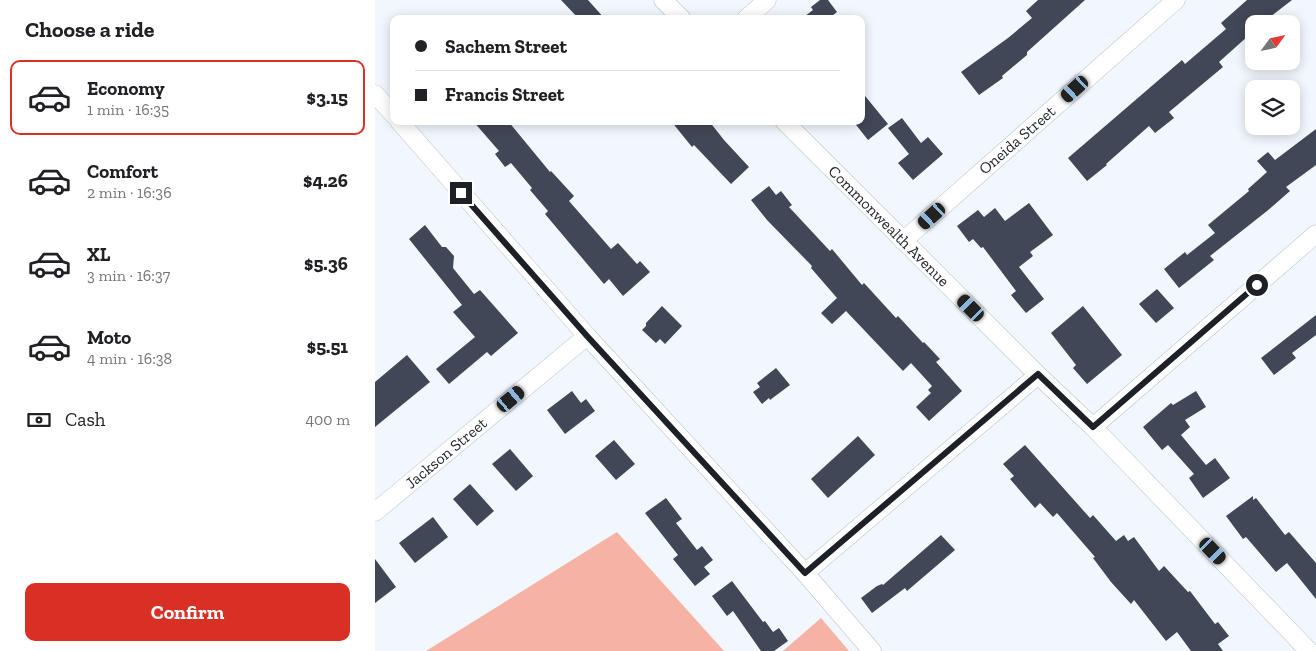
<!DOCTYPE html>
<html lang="en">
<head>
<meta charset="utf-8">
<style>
  :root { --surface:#fff; --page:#f6f6f6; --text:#202124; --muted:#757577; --line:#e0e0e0; --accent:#d93025 }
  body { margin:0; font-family:"Zilla Slab",serif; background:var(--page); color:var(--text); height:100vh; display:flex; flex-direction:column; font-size:19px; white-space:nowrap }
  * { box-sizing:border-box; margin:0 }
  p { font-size:16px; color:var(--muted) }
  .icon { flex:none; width:28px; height:28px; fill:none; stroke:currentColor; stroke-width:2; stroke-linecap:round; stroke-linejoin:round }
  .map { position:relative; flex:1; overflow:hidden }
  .panel { display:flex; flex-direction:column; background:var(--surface); width:375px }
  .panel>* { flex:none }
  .guide { position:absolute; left:15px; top:15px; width:475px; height:110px; border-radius:10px; box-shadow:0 2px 12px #0003; display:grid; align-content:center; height:110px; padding:0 25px; background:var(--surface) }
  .needle { width:32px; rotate:57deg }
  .buttons { position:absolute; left:870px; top:15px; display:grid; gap:10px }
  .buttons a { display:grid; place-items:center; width:55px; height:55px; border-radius:10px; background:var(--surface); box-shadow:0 2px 12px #0003; font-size:25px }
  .end { position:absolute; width:22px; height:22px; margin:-11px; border:6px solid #1d2027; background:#fff; box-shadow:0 0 0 2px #fff }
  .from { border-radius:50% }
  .car { position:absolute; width:15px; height:30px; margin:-15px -8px; border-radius:6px; box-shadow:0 0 4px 1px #0007; background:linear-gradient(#222 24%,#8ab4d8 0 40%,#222 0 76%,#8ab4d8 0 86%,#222 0) }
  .guide b { display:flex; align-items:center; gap:18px; height:48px; font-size:19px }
  .guide b+b { border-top:1px solid var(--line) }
  .guide i { width:12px; height:12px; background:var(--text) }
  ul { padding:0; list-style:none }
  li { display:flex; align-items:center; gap:15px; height:75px; margin:0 10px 8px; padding:0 15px; border:2px solid transparent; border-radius:10px }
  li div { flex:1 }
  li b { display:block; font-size:19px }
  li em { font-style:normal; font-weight:700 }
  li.selected { border-color:var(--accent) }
  li>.icon { width:45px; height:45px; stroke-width:1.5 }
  h2 { padding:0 25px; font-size:22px; line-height:60px }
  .pay { display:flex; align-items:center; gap:12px; height:55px; padding:0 25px; font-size:19px }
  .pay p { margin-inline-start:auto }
  .primary-button { display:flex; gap:10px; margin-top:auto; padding:10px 25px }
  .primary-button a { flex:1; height:58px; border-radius:10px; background:var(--accent); color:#fff; font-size:20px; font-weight:700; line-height:58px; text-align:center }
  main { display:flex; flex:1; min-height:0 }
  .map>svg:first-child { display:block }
  .forest { fill:#f6b2a5 }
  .building { fill:#404756 }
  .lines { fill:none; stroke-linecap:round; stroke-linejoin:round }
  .minor-casing { stroke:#b9c1d3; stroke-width:19 }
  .minor { stroke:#fff; stroke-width:18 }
  .route { stroke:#1d2027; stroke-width:6 }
  .labels { text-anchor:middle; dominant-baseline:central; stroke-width:5; stroke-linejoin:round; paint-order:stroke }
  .street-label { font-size:16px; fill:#1d2027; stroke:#fff }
</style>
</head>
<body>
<main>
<section class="panel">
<h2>Choose a ride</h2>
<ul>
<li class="selected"><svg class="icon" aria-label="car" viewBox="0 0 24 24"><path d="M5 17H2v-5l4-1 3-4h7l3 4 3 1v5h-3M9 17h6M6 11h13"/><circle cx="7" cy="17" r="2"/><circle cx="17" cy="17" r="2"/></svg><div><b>Economy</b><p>1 min · 16:35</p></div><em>$3.15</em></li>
<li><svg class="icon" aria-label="car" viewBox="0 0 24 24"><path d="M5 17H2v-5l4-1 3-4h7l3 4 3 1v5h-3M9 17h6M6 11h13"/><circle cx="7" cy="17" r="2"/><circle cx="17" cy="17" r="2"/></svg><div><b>Comfort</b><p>2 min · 16:36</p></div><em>$4.26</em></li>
<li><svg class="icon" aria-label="car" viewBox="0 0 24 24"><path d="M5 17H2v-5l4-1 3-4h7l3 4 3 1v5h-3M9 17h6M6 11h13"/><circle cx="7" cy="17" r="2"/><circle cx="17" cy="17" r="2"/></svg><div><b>XL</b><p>3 min · 16:37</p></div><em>$5.36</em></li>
<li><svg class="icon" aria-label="car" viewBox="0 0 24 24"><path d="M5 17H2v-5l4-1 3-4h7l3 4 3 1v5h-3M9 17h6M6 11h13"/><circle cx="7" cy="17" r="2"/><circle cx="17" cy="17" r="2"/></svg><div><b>Moto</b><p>4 min · 16:38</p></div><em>$5.51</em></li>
</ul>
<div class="pay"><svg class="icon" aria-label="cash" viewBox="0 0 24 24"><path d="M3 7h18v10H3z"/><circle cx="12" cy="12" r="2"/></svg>Cash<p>400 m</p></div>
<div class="primary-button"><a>Confirm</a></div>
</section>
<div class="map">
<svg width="941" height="651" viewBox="0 0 941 651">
  <rect width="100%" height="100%" fill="#f2f6fd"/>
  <!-- forest -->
  <g class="forest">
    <polygon points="242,532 349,651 51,651"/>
    <polygon points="446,618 474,651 408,651"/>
  </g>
  <!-- building -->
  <g class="building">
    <polygon points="186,0 213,0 230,19 204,19"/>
    <polygon points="445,0 453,0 462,12 453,19 426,19 438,10 436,7"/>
    <polygon points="663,0 710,0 652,52 652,55 627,76 628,78 604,95 586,72 633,38 657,18 651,11"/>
    <polygon points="872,0 917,0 886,24 879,24 879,30 872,35 873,36 844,62 848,67 794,112 799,118 780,133 774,126 731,164 732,165 712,181 693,158 807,60 810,64 851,29 846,23"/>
    <polygon points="486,91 513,124 493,140 478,121 486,121"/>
    <polygon points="527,118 546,143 553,137 568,154 538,180 523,163 534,154 513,128"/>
    <polygon points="98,121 133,121 175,172 176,171 199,196 194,201 236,249 243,243 262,264 265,261 275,272 248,296 234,279 229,284 170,214 173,211 155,190 157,188 136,163 130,167 120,154 124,151"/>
    <polygon points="296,121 334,121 349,140 374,167 356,184 319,145 317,147"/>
    <polygon points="941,129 941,165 911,187 915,191 892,211 835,256 839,260 804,288 789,269 810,252 812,255 840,233 833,225 874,191 873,189 892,172 882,161 893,152 900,160"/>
    <polygon points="394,186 401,195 406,191 417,205 414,207 455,251 457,249 487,285 489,283 521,318 523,316 548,343 549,342 565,359 561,362 587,391 554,421 541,407 556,393 553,390 557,386 536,363 528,371 471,311 457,324 446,313 462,298 436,268 437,266 392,220 376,200"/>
    <polygon points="654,203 678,235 655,252 658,256 644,267 669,299 651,313 636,295 641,291 608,247 606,248 598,239 594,242 582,226 603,210 609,217 620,208 630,221"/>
    <polygon points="50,225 67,247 71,247 79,256 78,268 99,294 105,290 143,333 116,356 112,352 74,384 61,369 100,337 78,312 87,305 34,239"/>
    <polygon points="782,289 799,308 781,323 764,304"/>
    <polygon points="287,306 307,326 290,344 285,339 281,343 267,330 271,326 271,323"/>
    <polygon points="708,306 747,355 712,384 698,368 701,365 676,333"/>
    <polygon points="941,315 941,335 917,353 921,358 899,375 886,358"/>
    <polygon points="32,355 55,382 0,427 0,382"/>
    <polygon points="401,368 415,385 395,400 394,398 387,404 378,392 385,387 382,383"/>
    <polygon points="197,391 206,403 211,399 220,411 190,434 172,410"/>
    <polygon points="821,391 831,407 810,420 815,427 806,435 831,465 840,458 855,478 828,498 814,478 819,474 793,445 787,450 768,427 796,403 798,405"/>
    <polygon points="483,436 500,455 453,498 436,479"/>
    <polygon points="239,440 260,464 241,480 220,456"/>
    <polygon points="650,445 715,518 718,515 741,541 749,535 753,541 759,537 784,571 789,566 813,592 815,591 840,624 843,622 854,636 843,644 848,651 816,651 802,632 791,641 759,600 756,604 736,582 718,558 720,557 682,513 678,517 665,503 660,508 635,479 639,476 628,464"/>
    <polygon points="135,449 158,476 141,491 117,464"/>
    <polygon points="95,484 119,511 102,526 78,499"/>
    <polygon points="878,496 878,500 881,498 910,535 914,532 941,563 941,599 912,563 901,572 871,537 868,539 851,516"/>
    <polygon points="291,498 307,519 301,523 322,550 327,546 338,560 329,567 335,574 320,586 298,559 303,555 270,513"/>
    <polygon points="58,517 73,537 40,563 24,543"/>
    <polygon points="566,535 580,550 532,591 530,588 497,613 486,598 502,586 507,584 508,585"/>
    <polygon points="0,559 21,587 0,603"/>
    <polygon points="357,581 388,622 390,621 398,632 404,628 413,641 399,651 386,651 358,611 352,616 337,596"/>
  </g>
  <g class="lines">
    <!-- minor casing -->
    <g class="minor-casing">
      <g id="minor">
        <polyline points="288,0 307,19"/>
        <polyline points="371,19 392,0"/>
        <polyline points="0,94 19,115"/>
        <polyline points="24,121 212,336 430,573 497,651"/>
        <polyline points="409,121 663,375 718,427 934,651"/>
        <polyline points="528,241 801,0"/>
        <polyline points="718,427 941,234"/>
        <polyline points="0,512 212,336"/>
        <polyline points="430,573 663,375"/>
      </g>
    </g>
    <!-- minor -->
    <use href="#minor" class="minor"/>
  </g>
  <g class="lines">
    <!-- route -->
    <polyline class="route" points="86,193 212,336 430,573 663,374 718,427 882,285"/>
  </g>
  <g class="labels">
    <!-- street labels -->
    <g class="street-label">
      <text transform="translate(642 140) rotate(-41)">Oneida Street</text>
      <text transform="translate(514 226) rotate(45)">Commonwealth Avenue</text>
      <text transform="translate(71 453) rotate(-40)">Jackson Street</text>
    </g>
  </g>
</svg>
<div class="buttons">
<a><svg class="needle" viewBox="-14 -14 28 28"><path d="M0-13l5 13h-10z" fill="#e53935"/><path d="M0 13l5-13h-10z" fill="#757577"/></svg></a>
<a><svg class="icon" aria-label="layers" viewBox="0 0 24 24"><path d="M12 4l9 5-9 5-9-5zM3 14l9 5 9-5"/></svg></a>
</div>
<i class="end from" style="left:882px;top:285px"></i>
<i class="end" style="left:86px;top:193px"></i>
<i class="car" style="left:700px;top:89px;rotate:228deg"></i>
<i class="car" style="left:557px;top:216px;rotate:228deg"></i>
<i class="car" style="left:596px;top:308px;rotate:315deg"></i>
<i class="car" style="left:136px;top:399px;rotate:50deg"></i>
<i class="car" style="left:838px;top:551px;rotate:136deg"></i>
<div class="guide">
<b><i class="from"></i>Sachem Street</b>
<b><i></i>Francis Street</b>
</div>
</div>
</main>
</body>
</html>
